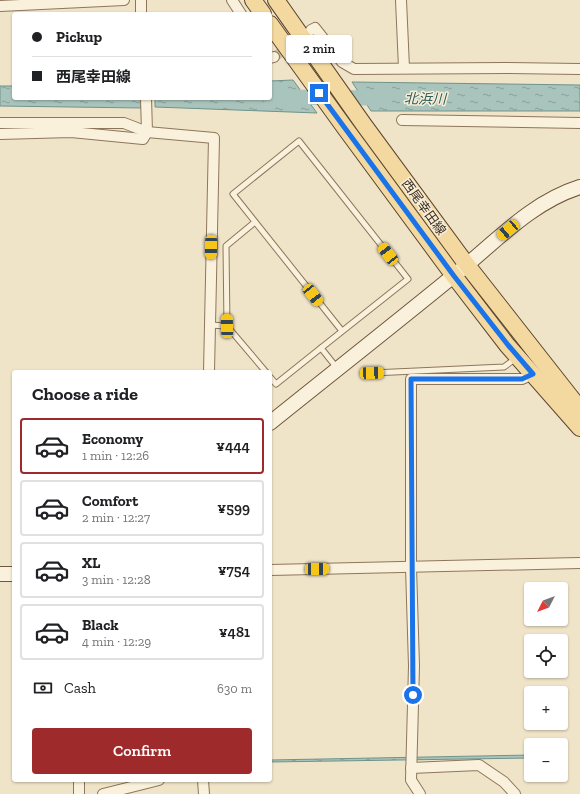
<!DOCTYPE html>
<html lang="en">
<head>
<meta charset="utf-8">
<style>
  :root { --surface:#fff; --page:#f6f6f6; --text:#202124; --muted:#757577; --line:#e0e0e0; --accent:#9e2a2b }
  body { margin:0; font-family:"Zilla Slab","Noto Sans JP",serif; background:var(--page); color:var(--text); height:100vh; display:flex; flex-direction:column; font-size:15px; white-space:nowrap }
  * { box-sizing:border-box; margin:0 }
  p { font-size:13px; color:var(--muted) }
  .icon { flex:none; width:22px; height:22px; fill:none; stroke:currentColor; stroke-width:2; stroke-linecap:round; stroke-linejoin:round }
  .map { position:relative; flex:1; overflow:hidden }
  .panel { position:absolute; left:12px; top:370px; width:260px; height:412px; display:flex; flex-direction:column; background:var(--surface); border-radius:4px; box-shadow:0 1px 3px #0004 }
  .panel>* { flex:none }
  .banner { position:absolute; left:12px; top:12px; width:260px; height:88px; border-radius:4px; box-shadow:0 1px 3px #0004; display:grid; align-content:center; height:88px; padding:0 20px; background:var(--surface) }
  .needle { width:26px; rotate:228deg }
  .controls { position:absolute; left:524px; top:582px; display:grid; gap:8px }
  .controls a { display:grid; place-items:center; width:44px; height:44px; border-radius:4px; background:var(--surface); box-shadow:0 1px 3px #0004; font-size:20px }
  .end { position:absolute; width:18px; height:18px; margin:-9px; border:5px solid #1a73e8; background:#fff; box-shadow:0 0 0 2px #fff }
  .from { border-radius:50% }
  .bubble { position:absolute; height:28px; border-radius:4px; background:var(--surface); box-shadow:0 1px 3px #0004; font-size:13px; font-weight:600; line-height:28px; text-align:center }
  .car { position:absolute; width:12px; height:24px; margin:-12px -6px; border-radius:5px; box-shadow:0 0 3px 1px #0007; background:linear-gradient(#f5c518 24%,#345 0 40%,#f5c518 0 76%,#345 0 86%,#f5c518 0) }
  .banner b { display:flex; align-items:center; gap:14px; height:38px; font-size:15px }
  .banner b+b { border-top:1px solid var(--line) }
  .banner i { width:10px; height:10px; background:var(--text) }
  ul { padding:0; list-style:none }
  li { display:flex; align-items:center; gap:12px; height:56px; margin:0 8px 6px; padding:0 12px; border:2px solid var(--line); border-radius:4px }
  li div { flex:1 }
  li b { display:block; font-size:15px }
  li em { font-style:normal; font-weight:600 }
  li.selected { border-color:var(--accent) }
  li>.icon { width:36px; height:36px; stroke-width:1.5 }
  h2 { padding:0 20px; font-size:18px; line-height:48px }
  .pay { display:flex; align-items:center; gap:10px; height:44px; padding:0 20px; font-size:15px }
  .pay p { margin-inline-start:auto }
  .primary-button { display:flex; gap:8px; margin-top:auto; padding:8px 20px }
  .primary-button a { flex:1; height:46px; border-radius:4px; background:var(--accent); color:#fff; font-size:16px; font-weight:600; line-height:46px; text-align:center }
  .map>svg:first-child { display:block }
  .water { fill:url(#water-ripples); stroke:#6f938a }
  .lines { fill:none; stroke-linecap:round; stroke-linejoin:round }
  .river { stroke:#a9c4bc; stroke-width:15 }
  .street-tunnel { stroke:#ccc0a6; stroke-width:10; stroke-dasharray:10 5; stroke-linecap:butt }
  .lane-casing { stroke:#8d765c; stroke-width:7 }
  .street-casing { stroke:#8d765c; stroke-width:12 }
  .secondary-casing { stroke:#6f573f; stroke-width:16 }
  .primary-casing { stroke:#5b4430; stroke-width:18 }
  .lane { stroke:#faf1dc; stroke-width:5 }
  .street { stroke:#faf1dc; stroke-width:10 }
  .secondary { stroke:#faf1dc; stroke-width:14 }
  .primary { stroke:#f3d9a0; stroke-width:16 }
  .route { stroke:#1a73e8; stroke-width:5 }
  .labels { text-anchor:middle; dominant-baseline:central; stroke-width:3; stroke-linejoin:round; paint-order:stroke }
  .street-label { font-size:13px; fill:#3d2e20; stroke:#f7eed8 }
  .water-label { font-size:14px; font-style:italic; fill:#2f5d5a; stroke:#f7eed8 }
</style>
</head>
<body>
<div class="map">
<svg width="580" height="794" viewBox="0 0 580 794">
  <defs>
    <pattern id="water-ripples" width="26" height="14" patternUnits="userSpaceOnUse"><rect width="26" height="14" fill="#a9c4bc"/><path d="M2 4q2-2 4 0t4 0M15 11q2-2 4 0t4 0" fill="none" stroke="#8ba098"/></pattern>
  </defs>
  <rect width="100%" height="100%" fill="#f0e4c8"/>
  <!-- water -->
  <g class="water">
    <polygon points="293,80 317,113 155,107 155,98 270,98 270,81"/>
    <polygon points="352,82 580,85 580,111 371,111"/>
    <polygon points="0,86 14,86 14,98 142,98 141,108 0,106"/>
    <polygon points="531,755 531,758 270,762 270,760"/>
  </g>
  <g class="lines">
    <!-- river -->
    <polyline class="river" points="270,97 383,98"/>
    <!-- street-tunnel -->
    <polyline class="street-tunnel" points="274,57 307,34"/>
    <!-- lane casing -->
    <g class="lane-casing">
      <g id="lane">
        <polyline points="255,222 226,246 227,326 266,372"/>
        <polyline points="209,325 227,326"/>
        <polyline points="337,368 321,348 408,279 299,141 233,194 342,331"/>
        <polyline points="372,373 504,367 516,358"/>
        <polyline points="270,377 276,384 321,348"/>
      </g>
    </g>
    <!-- street casing -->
    <g class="street-casing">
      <g id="street">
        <polyline points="141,0 141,14"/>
        <polyline points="232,0 241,14"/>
        <polyline points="401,0 404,68"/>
        <polyline points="0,6 124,0"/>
        <polyline points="311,30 315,28 342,62 354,69 506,68 580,69"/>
        <polyline points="270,58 274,57"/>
        <polyline points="402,120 580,123"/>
        <polyline points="0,123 124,123 147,132 214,138 209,372"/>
        <polyline points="0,134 71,132 143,139 147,132 146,98"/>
        <polyline points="270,570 580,563"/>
        <polyline points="411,768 479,765 504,782 515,794"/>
        <polyline points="79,780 79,794"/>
        <polyline points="203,780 204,794"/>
        <polyline points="103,794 159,780"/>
        <polyline points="420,794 411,780 414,666 411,567 411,379 522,379 533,374"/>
      </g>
    </g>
    <!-- secondary casing -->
    <g class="secondary-casing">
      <g id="secondary">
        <path d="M 270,423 C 331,374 392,326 452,277 C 493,245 529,203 580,187"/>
        <polyline points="0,574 14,574"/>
      </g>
    </g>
    <!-- primary casing -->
    <g class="primary-casing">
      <g id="primary">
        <polyline points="253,0 263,14"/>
        <polyline points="276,0 364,125 467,265 580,409"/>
        <polyline points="270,24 345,128 454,276 507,345 580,428"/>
      </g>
    </g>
    <!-- lane -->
    <use href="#lane" class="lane"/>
    <!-- street -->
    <use href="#street" class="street"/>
    <!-- secondary -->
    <use href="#secondary" class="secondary"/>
    <!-- primary -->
    <use href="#primary" class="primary"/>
  </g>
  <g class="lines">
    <!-- route -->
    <polyline class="route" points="319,93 454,276 508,345 533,374 522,379 411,379 413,695"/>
  </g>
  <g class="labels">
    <!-- street labels -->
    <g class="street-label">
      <text transform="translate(424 207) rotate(54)">西尾幸田線</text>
    </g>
    <!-- water labels -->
    <g class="water-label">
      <text transform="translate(425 99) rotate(1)">北浜川</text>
    </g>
  </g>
</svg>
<div class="controls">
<a><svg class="needle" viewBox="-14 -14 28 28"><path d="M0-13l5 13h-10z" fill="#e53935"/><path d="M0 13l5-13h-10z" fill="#757577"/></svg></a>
<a><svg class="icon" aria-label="locate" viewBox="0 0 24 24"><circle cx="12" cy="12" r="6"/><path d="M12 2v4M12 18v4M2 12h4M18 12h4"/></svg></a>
<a>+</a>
<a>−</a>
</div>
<i class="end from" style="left:413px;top:695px"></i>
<i class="end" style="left:319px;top:93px"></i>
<div class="bubble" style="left:286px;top:35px;width:66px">2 min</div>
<i class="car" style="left:508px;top:230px;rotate:230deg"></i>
<i class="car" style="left:211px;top:247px;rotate:181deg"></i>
<i class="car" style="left:388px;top:254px;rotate:322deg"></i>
<i class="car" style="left:313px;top:295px;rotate:142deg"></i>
<i class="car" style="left:227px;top:326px;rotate:359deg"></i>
<i class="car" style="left:372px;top:373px;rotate:88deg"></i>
<i class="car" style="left:317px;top:569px;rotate:89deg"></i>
<div class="banner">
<b><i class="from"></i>Pickup</b>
<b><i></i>西尾幸田線</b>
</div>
<section class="panel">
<h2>Choose a ride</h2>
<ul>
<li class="selected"><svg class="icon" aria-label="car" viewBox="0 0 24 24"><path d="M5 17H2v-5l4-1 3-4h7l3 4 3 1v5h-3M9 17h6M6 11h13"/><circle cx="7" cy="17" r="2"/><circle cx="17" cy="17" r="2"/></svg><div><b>Economy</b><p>1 min · 12:26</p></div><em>¥444</em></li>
<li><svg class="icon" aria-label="car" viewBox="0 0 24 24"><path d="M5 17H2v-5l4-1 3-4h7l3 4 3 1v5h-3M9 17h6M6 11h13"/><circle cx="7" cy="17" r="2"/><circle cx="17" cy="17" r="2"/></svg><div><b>Comfort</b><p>2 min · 12:27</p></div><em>¥599</em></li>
<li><svg class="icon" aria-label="car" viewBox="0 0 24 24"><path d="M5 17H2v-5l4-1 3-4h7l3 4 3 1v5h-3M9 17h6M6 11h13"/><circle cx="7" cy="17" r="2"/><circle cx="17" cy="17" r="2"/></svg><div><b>XL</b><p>3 min · 12:28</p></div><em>¥754</em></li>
<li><svg class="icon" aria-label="car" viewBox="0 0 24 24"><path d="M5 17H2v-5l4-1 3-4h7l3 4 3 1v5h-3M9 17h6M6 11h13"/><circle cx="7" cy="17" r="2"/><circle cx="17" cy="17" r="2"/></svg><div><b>Black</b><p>4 min · 12:29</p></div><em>¥481</em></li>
</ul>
<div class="pay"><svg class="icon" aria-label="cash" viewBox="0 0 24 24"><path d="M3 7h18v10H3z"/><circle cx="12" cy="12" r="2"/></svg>Cash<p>630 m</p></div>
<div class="primary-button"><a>Confirm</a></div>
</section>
</div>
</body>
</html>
